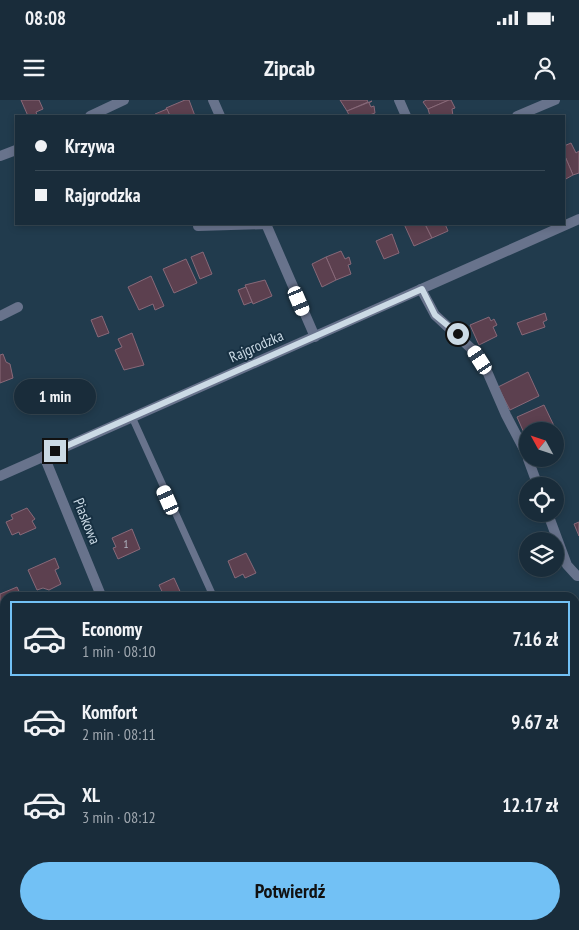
<!DOCTYPE html>
<html lang="pl">
<head>
<meta charset="utf-8">
<style>
  :root { --surface:#192c3a; --page:#263845; --text:#f1f3f6; --muted:#9fa7af; --line:#374854; --accent:#72c1f5 }
  body { margin:0; font-family:"PT Sans Narrow",sans-serif; background:var(--page); color:var(--text); height:100vh; display:flex; flex-direction:column; font-size:19px; white-space:nowrap }
  * { box-sizing:border-box; margin:0 }
  p { font-size:16px; color:var(--muted) }
  .icon { flex:none; width:28px; height:28px; fill:none; stroke:currentColor; stroke-width:2; stroke-linecap:round; stroke-linejoin:round }
  .map { position:relative; flex:1; overflow:hidden }
  .side { position:absolute; left:0px; top:492px; width:580px; height:338px; display:flex; flex-direction:column; background:var(--surface); border-radius:15px 15px 0 0; box-shadow:0 2px 8px #0003,0 0 0 1px var(--line) }
  .side>* { flex:none }
  .top-card { position:absolute; left:15px; top:15px; width:550px; height:110px; border-radius:0px; box-shadow:0 2px 8px #0003,0 0 0 1px var(--line); display:grid; align-content:center; height:110px; padding:0 20px; background:var(--surface) }
  .needle { width:32px; rotate:310deg }
  .fabs { position:absolute; left:519px; top:322px; display:grid; gap:10px }
  .fabs a { display:grid; place-items:center; width:45px; height:45px; border-radius:50%; background:var(--surface); box-shadow:0 2px 8px #0003,0 0 0 1px var(--line); font-size:25px }
  .end { position:absolute; width:22px; height:22px; margin:-11px; border:6px solid #cbdae5; background:#111; box-shadow:0 0 0 2px #111 }
  .from { border-radius:50% }
  .bubble { position:absolute; height:35px; border-radius:18px; background:var(--surface); box-shadow:0 2px 8px #0003,0 0 0 1px var(--line); font-size:16px; font-weight:800; line-height:35px; text-align:center }
  .car { position:absolute; width:15px; height:30px; margin:-15px -8px; border-radius:6px; box-shadow:0 0 4px 1px #0007; background:linear-gradient(#fff 24%,#345 0 40%,#fff 0 76%,#345 0 86%,#fff 0) }
  .top-card b { display:flex; align-items:center; gap:18px; height:48px; font-size:19px }
  .top-card b+b { border-top:1px solid var(--line) }
  .top-card i { width:12px; height:12px; background:var(--text) }
  ul { padding:9px 0 0; list-style:none }
  li { display:flex; align-items:center; gap:15px; height:75px; margin:0 10px 8px; padding:0 10px; border:2px solid transparent; border-radius:0px }
  li div { flex:1 }
  li b { display:block; font-size:19px }
  li em { font-style:normal; font-weight:800 }
  li.on { border-color:var(--accent) }
  li>.icon { width:45px; height:45px; stroke-width:1.5 }
  .button { display:flex; gap:10px; margin-top:auto; padding:10px 20px }
  .button a { flex:1; height:58px; border-radius:30px; background:var(--accent); color:#111; font-size:20px; font-weight:800; line-height:58px; text-align:center }
  .status { display:flex; justify-content:space-between; align-items:center; height:35px; padding:0 25px; background:var(--surface); direction:ltr }
  .status svg { height:14px; fill:currentColor }
  header { display:flex; justify-content:space-between; align-items:center; height:65px; padding:0 20px; background:var(--surface); font-size:22px; font-weight:800 }
  .map>svg:first-child { display:block }
  .building { fill:#5c404f; stroke:#886979 }
  .lines { fill:none; stroke-linecap:round; stroke-linejoin:round }
  .service { stroke:#68738c; stroke-width:7 }
  .minor { stroke:#68738c; stroke-width:10 }
  .tertiary { stroke:#68738c; stroke-width:10 }
  .route { stroke:#cbdae5; stroke-width:6 }
  .labels { text-anchor:middle; dominant-baseline:central; stroke-width:4; stroke-linejoin:round; paint-order:stroke }
  .number-label { font-size:12px; fill:#afb4c0 }
  .street-label { font-size:15px; fill:#cbdae5; stroke:#173042 }
</style>
</head>
<body>
<div class="status"><b>08:08</b><svg viewBox="0 0 49 12"><path d="M0 12V9h3v3zM5 12V6h3v6zM10 12V3h3v9zM15 12V0h3v12zM26 1h20v11H26zM47 4h2v5h-2z"/></svg></div>
<header><svg class="icon" aria-label="menu" viewBox="0 0 24 24"><path d="M4 6h16M4 12h16M4 18h16"/></svg>Zipcab<svg class="icon" aria-label="person" viewBox="0 0 24 24"><circle cx="12" cy="8" r="4"/><path d="M4 21q1-7 8-7t8 7"/></svg></header>
<div class="map">
<svg width="579" height="830" viewBox="0 0 579 830">
  <rect width="100%" height="100%" fill="#213b4d"/>
  <!-- building -->
  <g class="building">
    <polygon points="21,0 39,0 43,9 36,12 37,15 28,16"/>
    <polygon points="185,0 189,0 195,16 170,16 166,8"/>
    <polygon points="340,0 367,0 368,2 347,11"/>
    <polygon points="426,0 449,0 428,9 423,2"/>
    <polygon points="449,0 451,0 455,8 452,9 453,16 430,16 428,9"/>
    <polygon points="372,1 369,3 371,7 374,6 375,13 367,16 347,16 349,15 347,11"/>
    <polygon points="167,9 170,16 156,16 155,14"/>
    <polygon points="571,43 576,53 579,51 579,73 573,75 564,54 564,46"/>
    <polygon points="564,54 573,75 564,80"/>
    <polygon points="404,124 425,124 432,138 414,146"/>
    <polygon points="425,124 445,124 448,131 432,138"/>
    <polygon points="392,134 399,153 384,159 376,141"/>
    <polygon points="341,151 345,159 349,157 351,164 348,165 351,174 336,180 326,157"/>
    <polygon points="203,152 212,174 200,179 191,157"/>
    <polygon points="326,157 336,180 322,187 312,164"/>
    <polygon points="186,159 197,183 174,193 163,169"/>
    <polygon points="151,176 164,206 155,210 153,204 139,210 128,187"/>
    <polygon points="265,180 272,196 253,204 245,185"/>
    <polygon points="246,187 252,202 244,205 238,190"/>
    <polygon points="545,213 547,220 543,222 545,227 522,235 517,223"/>
    <polygon points="102,216 109,233 98,237 91,220"/>
    <polygon points="489,217 491,221 494,219 497,225 493,227 497,236 479,245 470,225"/>
    <polygon points="132,233 144,265 124,270 115,250 122,247 118,239"/>
    <polygon points="3,254 6,262 10,264 13,278 0,283 0,255"/>
    <polygon points="528,272 539,296 510,310 498,287"/>
    <polygon points="544,305 556,330 528,331 528,342 517,317"/>
    <polygon points="27,408 35,419 32,421 36,428 20,435 19,432 12,435 6,422 13,419 11,415"/>
    <polygon points="579,422 579,436 574,424"/>
    <polygon points="132,429 140,449 118,459 113,448 116,447 112,438"/>
    <polygon points="246,453 256,473 245,478 243,474 235,478 228,461"/>
    <polygon points="55,458 59,468 55,470 61,484 49,490 43,488 37,490 28,470"/>
    <polygon points="174,478 183,498 165,498 159,485"/>
    <polygon points="17,487 22,498 5,498 5,517 0,505 0,494"/>
    <polygon points="0,563 5,574 5,583 0,586"/>
  </g>
  <g class="lines">
    <!-- service -->
    <polyline class="service" points="132,317 214,498"/>
    <!-- minor -->
    <g class="minor">
      <polyline points="213,0 220,16"/>
      <polyline points="399,0 406,16"/>
      <polyline points="90,16 124,0"/>
      <polyline points="517,16 555,0"/>
      <polyline points="0,56 16,50"/>
      <polyline points="266,124 315,237"/>
      <polyline points="198,126 267,124"/>
      <polyline points="421,189 435,215 475,252 486,269 506,315 528,357"/>
      <polyline points="0,216 18,207"/>
      <polyline points="44,356 102,498"/>
      <polyline points="528,359 538,386"/>
      <polyline points="548,414 567,465 577,476 579,476"/>
      <polyline points="0,678 5,679"/>
    </g>
    <!-- tertiary -->
    <polyline class="tertiary" points="0,376 579,119"/>
  </g>
  <g class="lines">
    <!-- route -->
    <polyline class="route" points="55,351 422,189 435,215 458,234"/>
  </g>
  <g class="labels">
    <!-- number labels -->
    <g class="number-label">
      <text x="126" y="443">1</text>
    </g>
    <!-- street labels -->
    <g class="street-label">
      <text transform="translate(256 246) rotate(-24)">Rajgrodzka</text>
      <text transform="translate(87 421) rotate(68)">Piaskowa</text>
    </g>
  </g>
</svg>
<div class="fabs">
<a><svg class="needle" viewBox="-14 -14 28 28"><path d="M0-13l5 13h-10z" fill="#e53935"/><path d="M0 13l5-13h-10z" fill="#9fa7af"/></svg></a>
<a><svg class="icon" aria-label="locate" viewBox="0 0 24 24"><circle cx="12" cy="12" r="6"/><path d="M12 2v4M12 18v4M2 12h4M18 12h4"/></svg></a>
<a><svg class="icon" aria-label="layers" viewBox="0 0 24 24"><path d="M12 4l9 5-9 5-9-5zM3 14l9 5 9-5"/></svg></a>
</div>
<i class="end from" style="left:458px;top:234px"></i>
<i class="end" style="left:55px;top:351px"></i>
<div class="bubble" style="left:14px;top:279px;width:82px">1 min</div>
<i class="car" style="left:299px;top:201px;rotate:157deg"></i>
<i class="car" style="left:480px;top:260px;rotate:327deg"></i>
<i class="car" style="left:168px;top:400px;rotate:336deg"></i>
<div class="top-card">
<b><i class="from"></i>Krzywa</b>
<b><i></i>Rajgrodzka</b>
</div>
<section class="side">
<ul>
<li class="on"><svg class="icon" aria-label="car" viewBox="0 0 24 24"><path d="M5 17H2v-5l4-1 3-4h7l3 4 3 1v5h-3M9 17h6M6 11h13"/><circle cx="7" cy="17" r="2"/><circle cx="17" cy="17" r="2"/></svg><div><b>Economy</b><p>1 min · 08:10</p></div><em>7.16 zł</em></li>
<li><svg class="icon" aria-label="car" viewBox="0 0 24 24"><path d="M5 17H2v-5l4-1 3-4h7l3 4 3 1v5h-3M9 17h6M6 11h13"/><circle cx="7" cy="17" r="2"/><circle cx="17" cy="17" r="2"/></svg><div><b>Komfort</b><p>2 min · 08:11</p></div><em>9.67 zł</em></li>
<li><svg class="icon" aria-label="car" viewBox="0 0 24 24"><path d="M5 17H2v-5l4-1 3-4h7l3 4 3 1v5h-3M9 17h6M6 11h13"/><circle cx="7" cy="17" r="2"/><circle cx="17" cy="17" r="2"/></svg><div><b>XL</b><p>3 min · 08:12</p></div><em>12.17 zł</em></li>
</ul>
<div class="button"><a>Potwierdź</a></div>
</section>
</div>
</body>
</html>
